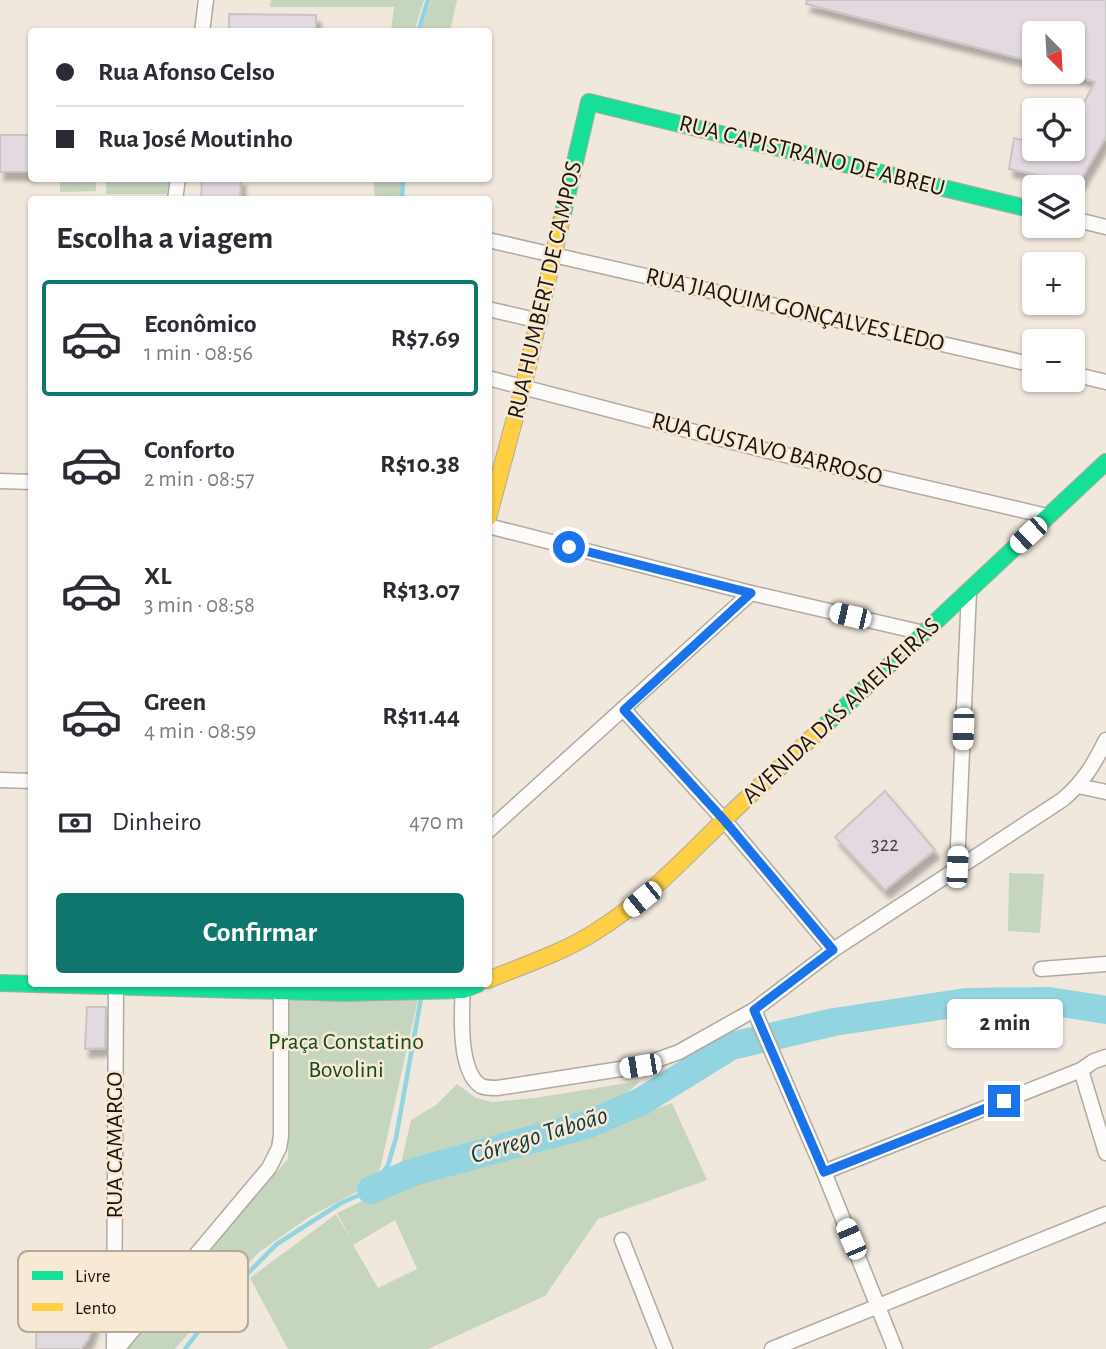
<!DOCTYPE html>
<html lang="pt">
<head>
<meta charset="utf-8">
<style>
  :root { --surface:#fff; --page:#f7f7f7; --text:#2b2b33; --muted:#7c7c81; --line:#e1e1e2; --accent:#0f766e }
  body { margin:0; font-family:"Alegreya Sans",sans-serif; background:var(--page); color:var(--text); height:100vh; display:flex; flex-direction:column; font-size:26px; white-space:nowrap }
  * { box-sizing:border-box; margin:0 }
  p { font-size:23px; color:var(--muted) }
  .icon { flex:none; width:38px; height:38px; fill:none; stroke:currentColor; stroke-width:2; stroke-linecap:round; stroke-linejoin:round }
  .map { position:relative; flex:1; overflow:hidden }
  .side { position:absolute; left:28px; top:196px; width:464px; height:791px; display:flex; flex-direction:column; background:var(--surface); border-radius:7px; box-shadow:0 2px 5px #0004 }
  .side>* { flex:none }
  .hud { position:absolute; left:28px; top:28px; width:464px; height:154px; border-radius:7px; box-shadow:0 2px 5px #0004; display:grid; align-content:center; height:154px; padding:0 28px; background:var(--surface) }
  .needle { width:46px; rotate:156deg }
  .tools { position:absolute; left:1022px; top:21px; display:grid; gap:14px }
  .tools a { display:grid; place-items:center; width:63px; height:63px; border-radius:7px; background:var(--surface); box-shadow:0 2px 5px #0004; font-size:35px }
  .end { position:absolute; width:32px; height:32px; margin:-16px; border:9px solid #1a73e8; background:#fff; box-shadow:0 0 0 4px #fff }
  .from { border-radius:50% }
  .bubble { position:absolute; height:49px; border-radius:7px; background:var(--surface); box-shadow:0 2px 5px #0004; font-size:23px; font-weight:600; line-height:49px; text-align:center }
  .car { position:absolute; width:21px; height:42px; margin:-21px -10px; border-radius:9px; box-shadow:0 0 5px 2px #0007; background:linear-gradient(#fff 24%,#345 0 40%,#fff 0 76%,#345 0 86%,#fff 0) }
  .hud b { display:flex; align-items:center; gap:24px; height:66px; font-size:26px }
  .hud b+b { border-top:2px solid var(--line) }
  .hud i { width:18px; height:18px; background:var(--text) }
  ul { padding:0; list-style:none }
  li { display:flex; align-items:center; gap:21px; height:116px; margin:0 14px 10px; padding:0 14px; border:4px solid transparent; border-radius:7px }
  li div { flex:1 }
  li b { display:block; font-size:26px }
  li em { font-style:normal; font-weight:600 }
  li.on { border-color:var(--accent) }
  li>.icon { width:63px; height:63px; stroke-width:1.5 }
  h2 { padding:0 28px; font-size:32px; line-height:84px }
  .pay { display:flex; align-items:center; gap:18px; height:77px; padding:0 28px; font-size:26px }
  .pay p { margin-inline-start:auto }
  .cta { display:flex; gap:14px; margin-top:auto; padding:14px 28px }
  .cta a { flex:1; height:80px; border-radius:7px; background:var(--accent); color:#fff; font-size:28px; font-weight:600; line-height:80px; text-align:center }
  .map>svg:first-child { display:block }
  .green { fill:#c6d5be; fill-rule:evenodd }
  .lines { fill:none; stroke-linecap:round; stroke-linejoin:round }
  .stream { stroke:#92d4df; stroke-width:4.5 }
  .river { stroke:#92d4df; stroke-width:28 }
  .building { fill:#e2d9e1; stroke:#cac5c4; stroke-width:2; filter:url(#shadow) }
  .street-casing { stroke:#b0aaa2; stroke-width:17 }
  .fast-casing { stroke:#b0aaa2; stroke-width:18 }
  .slow-casing { stroke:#b0aaa2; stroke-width:18 }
  .street { stroke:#fdfcfa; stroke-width:14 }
  .fast { stroke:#16e098; stroke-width:16 }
  .slow { stroke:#ffcf43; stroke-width:16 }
  .route { stroke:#1a73e8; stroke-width:9 }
  .labels { text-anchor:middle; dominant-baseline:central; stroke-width:5; stroke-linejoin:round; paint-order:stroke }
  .number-label { font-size:21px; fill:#4b4542 }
  .street-label { font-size:24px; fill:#19140d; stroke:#f8e9d5 }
  .park-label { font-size:24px; fill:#0e4d1c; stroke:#f8e9d5 }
  .water-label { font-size:26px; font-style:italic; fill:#0d3b44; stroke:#f8e9d5 }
  .key { fill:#f8e9d5; stroke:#b5a999; stroke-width:2 }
  .key-label { font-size:19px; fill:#19140d }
</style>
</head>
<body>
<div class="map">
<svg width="1106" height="1349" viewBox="0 0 1106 1349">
  <defs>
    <filter id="shadow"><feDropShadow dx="4.5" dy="8" stdDeviation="2" flood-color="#0004"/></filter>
  </defs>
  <rect width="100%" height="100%" fill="#f0e8dd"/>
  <!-- green -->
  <g class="green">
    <polygon points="271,0 424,0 414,32 391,31 394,7 270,7"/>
    <polygon points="431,0 457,0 450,31 420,31"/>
    <polygon points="60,179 96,179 96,191 60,192"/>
    <polygon points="106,179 106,178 171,179 167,194 106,194"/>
    <polygon points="373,179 401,179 400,199 375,199"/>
    <polygon points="1009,873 1044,874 1040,933 1008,931"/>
    <polygon points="289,993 418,999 380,1169 366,1187 309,1217 258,1253 175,1349 126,1349 173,1290 288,1159"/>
    <path d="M 640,1081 C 610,1114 524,1132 480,1142 C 453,1148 427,1156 401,1164 L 411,1120 L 436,1105 L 457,1084 L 476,1098 L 492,1102 L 535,1098 Z"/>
    <path d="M 672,1103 L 707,1180 L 598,1219 L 545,1296 L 428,1349 L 288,1349 L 250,1278 L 336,1214 L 353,1243 L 337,1213 L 413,1177 L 437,1176 L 606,1127 ZM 395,1220 L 417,1269 L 378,1288 L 353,1245 Z"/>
  </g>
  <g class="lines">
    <!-- stream -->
    <g class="stream">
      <polyline points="418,32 428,0"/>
      <polyline points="402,200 403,178"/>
      <polyline points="185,1349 227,1294 277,1244 341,1203 371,1190 388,1165 396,1138 421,998"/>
    </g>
    <!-- river -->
    <polyline class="river" points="371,1190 413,1172 589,1124 642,1101 731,1046 834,1022 966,1002 1049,1001 1106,1010"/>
  </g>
  <!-- building -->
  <g class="building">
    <polygon points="807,0 1106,0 1106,137 1079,183 1009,169 1014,138 1034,143 1034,149 1073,149 1073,123 1095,82 1073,74 1073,33 1034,33 1034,62 806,4"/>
    <polygon points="229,14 316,15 316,32 229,32"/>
    <rect x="0" y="135" width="32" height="37"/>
    <polygon points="202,178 241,178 240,200 201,200"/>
    <polygon points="885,791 935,850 885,890 835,837"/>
    <polygon points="87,1007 106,1007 105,1048 85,1049"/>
    <polygon points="37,1303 102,1304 88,1340 81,1349 36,1349"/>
  </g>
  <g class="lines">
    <!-- street casing -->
    <g class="street-casing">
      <g id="street">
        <polyline points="202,32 206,0"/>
        <polyline points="175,200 178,178"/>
        <polyline points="1073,219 1106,227"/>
        <polyline points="488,240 1034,365"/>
        <polyline points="488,309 540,321"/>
        <polyline points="1073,374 1106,382"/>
        <polyline points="488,378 768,451 1047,516"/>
        <polyline points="0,481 32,482"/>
        <polyline points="488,526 751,593 924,633"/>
        <polyline points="624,710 724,820 833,950"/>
        <polyline points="0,780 32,781"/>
        <polyline points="1078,786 1106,792"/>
        <polyline points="488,831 751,593"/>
        <polyline points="957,867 969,591"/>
        <polyline points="1041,969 1106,964"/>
        <path d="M 463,984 C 462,1008 457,1071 481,1086 C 486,1088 491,1088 497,1088 L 640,1066 L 679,1052 L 754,1010 L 833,950 L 1062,800 C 1083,783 1094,764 1106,740"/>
        <polyline points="754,1010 824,1172 895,1349"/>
        <polyline points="1081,1070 1106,1153"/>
        <polyline points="824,1172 1081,1070 1094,1061 1106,1057"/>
        <polyline points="622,1240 665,1349"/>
        <polyline points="114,1349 116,984"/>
        <polyline points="117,1349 269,1168 279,1148 281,1136 281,990"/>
        <polyline points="772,1349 1106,1214"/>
      </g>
    </g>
    <!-- fast casing -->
    <g class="fast-casing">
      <g id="fast">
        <polyline points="561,222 589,102 1034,210"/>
        <polyline points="820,730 1106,462"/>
        <polyline points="0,983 345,993 463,990 478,984"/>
      </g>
    </g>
    <!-- slow casing -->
    <g class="slow-casing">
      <g id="slow">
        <polyline points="488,518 523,388 561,222"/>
        <path d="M 488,980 C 524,965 562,953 595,932 C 647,899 680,863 723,821 C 755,790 788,760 820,730"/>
      </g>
    </g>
    <!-- street -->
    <use href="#street" class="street"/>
    <!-- fast -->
    <use href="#fast" class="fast"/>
    <!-- slow -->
    <use href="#slow" class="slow"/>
  </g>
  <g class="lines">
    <!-- route -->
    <polyline class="route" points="569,547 751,593 624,710 724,820 833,950 754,1010 824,1172 1004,1101"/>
  </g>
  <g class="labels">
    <!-- number labels -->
    <g class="number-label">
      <text x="885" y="844">322</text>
    </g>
    <!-- street labels -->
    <g class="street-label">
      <text transform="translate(812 156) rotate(14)">RUA CAPISTRANO DE ABREU</text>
      <text transform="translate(545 290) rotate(-77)">RUA HUMBERT DE CAMPOS</text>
      <text transform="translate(795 310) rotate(13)">RUA JIAQUIM GONÇALVES LEDO</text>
      <text transform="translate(767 449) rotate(14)">RUA GUSTAVO BARROSO</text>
      <text transform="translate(841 711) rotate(-43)">AVENIDA DAS AMEIXEIRAS</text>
      <text transform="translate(115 1145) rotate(-90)">RUA CAMARGO</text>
    </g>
    <!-- park labels -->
    <g class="park-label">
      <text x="346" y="1042">Praça Constatino<tspan x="346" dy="28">Bovolini</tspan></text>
    </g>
    <!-- water labels -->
    <g class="water-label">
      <text transform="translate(539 1135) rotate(-17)">Córrego Taboão</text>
    </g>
  </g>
  <!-- legend -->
  <rect x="18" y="1251" width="230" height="81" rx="10" class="key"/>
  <rect x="32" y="1271" width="31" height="9" fill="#16e098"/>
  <rect x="32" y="1303" width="31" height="8" fill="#ffcf43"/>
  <g class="key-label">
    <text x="75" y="1282">Livre</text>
    <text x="75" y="1314">Lento</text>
  </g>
</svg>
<div class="tools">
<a><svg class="needle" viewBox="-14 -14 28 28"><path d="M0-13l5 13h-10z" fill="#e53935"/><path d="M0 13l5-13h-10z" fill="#7c7c81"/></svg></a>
<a><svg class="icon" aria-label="locate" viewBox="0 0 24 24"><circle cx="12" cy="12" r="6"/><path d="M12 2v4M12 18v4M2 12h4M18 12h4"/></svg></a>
<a><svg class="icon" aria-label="layers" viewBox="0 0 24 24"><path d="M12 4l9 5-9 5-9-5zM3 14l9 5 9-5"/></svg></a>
<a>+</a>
<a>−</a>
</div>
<i class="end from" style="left:569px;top:547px"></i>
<i class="end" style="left:1004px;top:1101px"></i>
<div class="bubble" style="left:947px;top:999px;width:116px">2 min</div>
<i class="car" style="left:1028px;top:535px;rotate:227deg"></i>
<i class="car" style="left:850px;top:616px;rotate:283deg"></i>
<i class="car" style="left:963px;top:729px;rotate:182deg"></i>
<i class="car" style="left:957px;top:867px;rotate:3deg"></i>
<i class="car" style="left:642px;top:899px;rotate:231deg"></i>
<i class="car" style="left:640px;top:1066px;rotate:261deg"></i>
<i class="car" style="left:851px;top:1239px;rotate:337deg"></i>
<div class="hud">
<b><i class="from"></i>Rua Afonso Celso</b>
<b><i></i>Rua José Moutinho</b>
</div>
<section class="side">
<h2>Escolha a viagem</h2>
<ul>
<li class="on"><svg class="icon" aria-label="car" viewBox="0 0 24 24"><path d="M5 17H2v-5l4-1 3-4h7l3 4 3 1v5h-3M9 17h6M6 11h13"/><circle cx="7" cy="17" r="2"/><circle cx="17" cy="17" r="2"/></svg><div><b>Econômico</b><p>1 min · 08:56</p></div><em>R$7.69</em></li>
<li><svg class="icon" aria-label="car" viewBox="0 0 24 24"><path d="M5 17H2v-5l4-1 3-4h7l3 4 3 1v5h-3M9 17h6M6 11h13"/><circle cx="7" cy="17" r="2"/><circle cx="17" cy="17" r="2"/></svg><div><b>Conforto</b><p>2 min · 08:57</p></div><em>R$10.38</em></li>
<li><svg class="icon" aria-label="car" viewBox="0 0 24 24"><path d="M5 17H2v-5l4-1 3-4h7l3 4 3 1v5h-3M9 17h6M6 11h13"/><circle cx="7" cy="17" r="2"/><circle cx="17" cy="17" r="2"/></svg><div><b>XL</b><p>3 min · 08:58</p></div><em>R$13.07</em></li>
<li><svg class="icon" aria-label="car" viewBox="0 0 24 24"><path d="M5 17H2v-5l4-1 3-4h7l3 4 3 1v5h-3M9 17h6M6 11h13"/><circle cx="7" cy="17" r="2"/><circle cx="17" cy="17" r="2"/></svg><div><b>Green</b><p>4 min · 08:59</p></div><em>R$11.44</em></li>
</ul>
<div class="pay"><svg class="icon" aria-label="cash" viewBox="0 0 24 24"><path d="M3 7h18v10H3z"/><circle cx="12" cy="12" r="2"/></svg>Dinheiro<p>470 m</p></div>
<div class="cta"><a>Confirmar</a></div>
</section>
</div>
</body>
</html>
